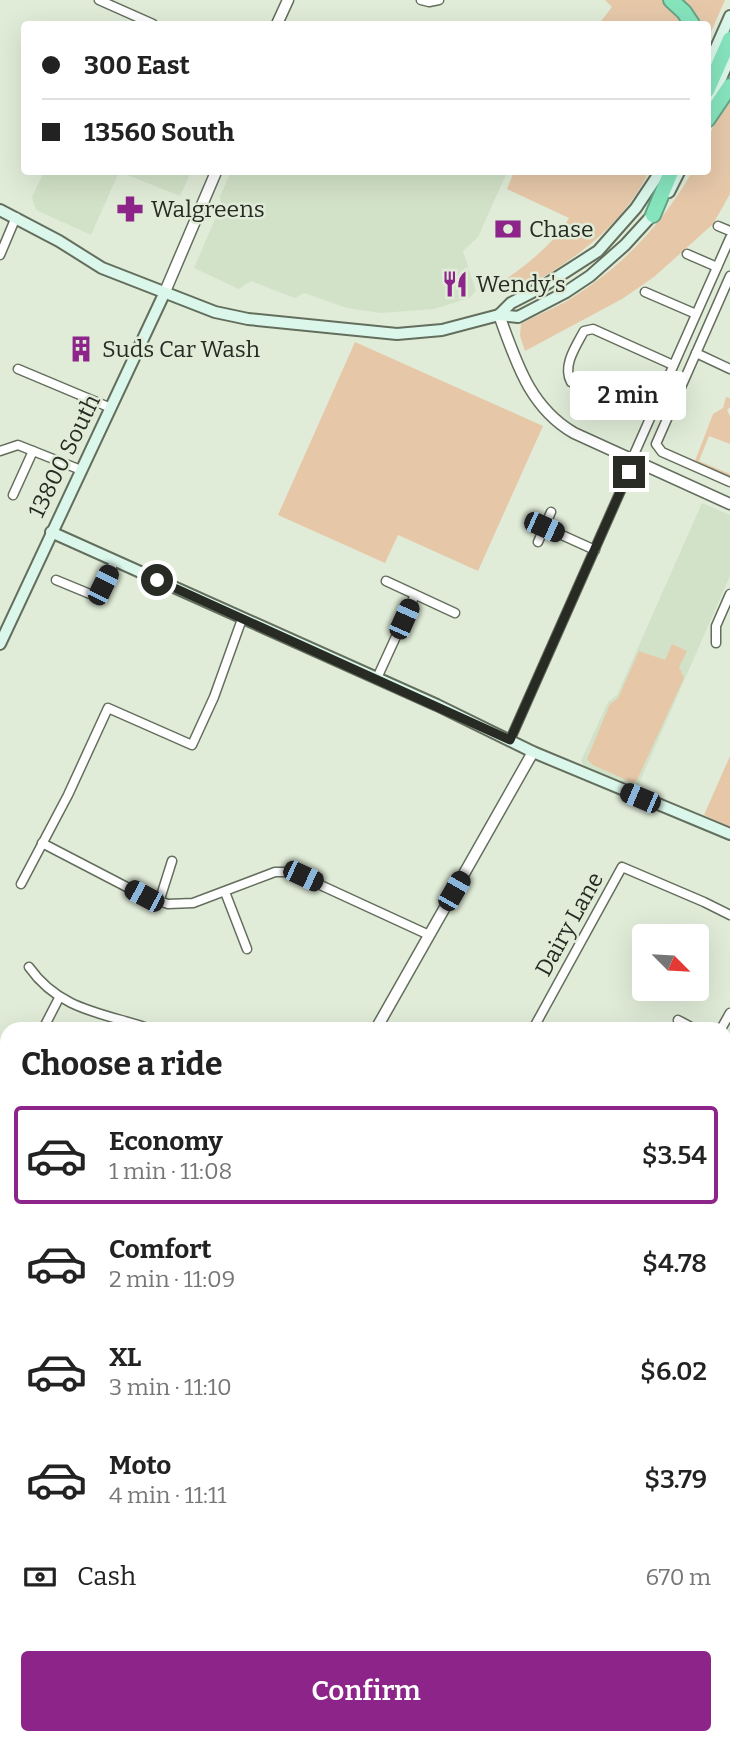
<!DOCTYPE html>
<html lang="en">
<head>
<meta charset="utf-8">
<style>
  :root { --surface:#fff; --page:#f6f6f6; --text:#222; --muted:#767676; --line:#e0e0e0; --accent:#8c2489 }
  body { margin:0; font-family:Bitter,serif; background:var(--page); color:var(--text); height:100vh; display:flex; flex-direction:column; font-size:26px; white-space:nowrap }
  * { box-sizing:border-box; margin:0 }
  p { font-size:23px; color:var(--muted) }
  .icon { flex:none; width:38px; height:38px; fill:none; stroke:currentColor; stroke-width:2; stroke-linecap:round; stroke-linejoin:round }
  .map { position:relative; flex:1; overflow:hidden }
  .drawer { position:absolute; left:0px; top:1022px; width:732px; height:723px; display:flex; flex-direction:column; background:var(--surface); border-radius:21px 21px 0 0; box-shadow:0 7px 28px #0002 }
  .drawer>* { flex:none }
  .banner { position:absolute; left:21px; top:21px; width:690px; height:154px; border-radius:7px; box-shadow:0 7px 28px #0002; display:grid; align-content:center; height:154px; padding:0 21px; background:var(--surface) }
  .needle { width:46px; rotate:114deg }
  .controls { position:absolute; left:632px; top:924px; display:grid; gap:14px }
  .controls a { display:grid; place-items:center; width:77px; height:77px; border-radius:7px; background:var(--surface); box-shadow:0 7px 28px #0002; font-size:35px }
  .end { position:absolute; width:32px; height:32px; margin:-16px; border:9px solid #272b24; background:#fff; box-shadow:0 0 0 4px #fff }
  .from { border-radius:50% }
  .bubble { position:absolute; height:49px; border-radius:7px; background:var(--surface); box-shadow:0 7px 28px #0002; font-size:23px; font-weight:600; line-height:49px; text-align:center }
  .car { position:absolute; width:21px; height:42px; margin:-21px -10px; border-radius:9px; box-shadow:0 0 5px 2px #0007; background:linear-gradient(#222 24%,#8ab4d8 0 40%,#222 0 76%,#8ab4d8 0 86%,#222 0) }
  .banner b { display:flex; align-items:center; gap:24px; height:66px; font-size:26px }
  .banner b+b { border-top:2px solid var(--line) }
  .banner i { width:18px; height:18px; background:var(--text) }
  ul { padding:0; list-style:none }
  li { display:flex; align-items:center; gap:21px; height:98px; margin:0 14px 10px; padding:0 7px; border:4px solid transparent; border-radius:7px }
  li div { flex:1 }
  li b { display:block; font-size:26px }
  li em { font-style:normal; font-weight:600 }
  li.on { border-color:var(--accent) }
  li>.icon { width:63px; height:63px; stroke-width:1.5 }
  h2 { padding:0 21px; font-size:32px; line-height:84px }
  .pay { display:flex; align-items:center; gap:18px; height:77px; padding:0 21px; font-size:26px }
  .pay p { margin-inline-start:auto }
  .action { display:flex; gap:14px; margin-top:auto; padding:14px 21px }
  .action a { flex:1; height:80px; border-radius:7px; background:var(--accent); color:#fff; font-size:28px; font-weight:600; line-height:80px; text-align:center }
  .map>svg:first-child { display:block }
  .built { fill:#d2e2c8 }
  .green { fill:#e6c8a9 }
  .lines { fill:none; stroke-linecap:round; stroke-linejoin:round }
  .stream { stroke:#81d7d9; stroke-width:2 }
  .canal { stroke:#81d7d9; stroke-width:7 }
  .minor-casing { stroke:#646e5d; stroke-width:11 }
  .tertiary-casing { stroke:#646e5d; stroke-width:13 }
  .secondary-casing { stroke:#646e5d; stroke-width:14 }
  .motorway-casing { stroke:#65a387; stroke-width:18 }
  .minor { stroke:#fff; stroke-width:8 }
  .tertiary { stroke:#fff; stroke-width:10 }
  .secondary { stroke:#dbf7eb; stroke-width:10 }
  .motorway { stroke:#86e4bd; stroke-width:14 }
  .route { stroke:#272b24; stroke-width:9 }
  .labels { text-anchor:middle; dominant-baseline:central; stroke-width:5; stroke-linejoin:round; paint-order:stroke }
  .poi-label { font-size:23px; fill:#272b24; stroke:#e0ecd8; text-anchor:start }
  .street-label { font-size:23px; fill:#272b24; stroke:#e0ecd8 }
</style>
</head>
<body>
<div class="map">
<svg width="730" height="1744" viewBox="0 0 730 1744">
  <rect width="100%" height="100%" fill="#e0ecd8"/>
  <!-- built -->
  <g class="built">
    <polygon points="44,172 119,172 91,235 36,210 32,197"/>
    <polygon points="120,172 191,172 180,196"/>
    <polygon points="231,172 507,172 478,237 463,251 476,291 469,298 434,309 381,313 347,308 304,293 295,298 251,281 239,289 194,268 221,205 220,196"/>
    <polygon points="702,503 730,515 730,576 637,788 583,765 581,761 608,702 617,695"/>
  </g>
  <!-- green -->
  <g class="green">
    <polygon points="605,0 664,0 676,9 688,24 599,24 612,7"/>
    <polygon points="678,0 725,0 707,41 707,24 698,24"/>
    <path d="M 730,94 L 730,194 L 713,224 L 654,277 L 622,299 L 525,351 L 520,336 L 521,324 C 535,316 550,310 565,302 C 619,270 661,226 692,172 L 707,172 L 707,139 Z"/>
    <path d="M 514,172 L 649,172 C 621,226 580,256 528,286 L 525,283 L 508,283 L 505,280 C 530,262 553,244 569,218 L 507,189 Z"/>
    <polygon points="355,342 543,426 478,571 398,535 385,563 278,515"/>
    <polygon points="726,397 730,398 730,407 727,410 730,416 730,444 709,436 699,461 730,474 730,477 695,461 713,414 723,408"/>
    <polygon points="672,644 687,651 679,667 684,678 637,780 633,783 593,765 587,759 610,704 618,698 639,651 665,660"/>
    <polygon points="730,756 730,828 704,815"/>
  </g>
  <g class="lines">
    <!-- stream -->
    <polyline class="stream" points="724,1196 730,1186"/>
    <!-- canal -->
    <g class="canal">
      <polyline points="0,1158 7,1177"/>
      <polyline points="247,1738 253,1744"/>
    </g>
    <!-- minor casing -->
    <g class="minor-casing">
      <g id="minor">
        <polyline points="99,0 153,24"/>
        <polyline points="421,0 429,2 439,0"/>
        <polyline points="718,226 730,231"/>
        <polyline points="687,254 717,267"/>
        <polyline points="0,255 16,217"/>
        <polyline points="730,276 656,444 662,452 730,482"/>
        <polyline points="645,292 696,314"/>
        <polyline points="696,353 730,369"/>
        <polyline points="18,369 111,408"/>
        <path d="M 650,417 L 571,382 C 562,366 576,346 584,331 L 593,329 L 673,365"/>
        <polyline points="0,451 18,445 81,470"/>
        <polyline points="632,459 730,238"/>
        <polyline points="13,495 33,451"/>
        <polyline points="544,527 595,550"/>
        <polyline points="538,542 551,512"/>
        <polyline points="56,580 90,594 97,592 115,561"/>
        <polyline points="386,581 455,613"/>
        <polyline points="716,643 716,626 730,594"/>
        <polyline points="377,678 415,595"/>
        <polyline points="510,740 629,472"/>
        <polyline points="42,843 144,896 168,904 193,903 275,872 292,872 429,935"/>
        <polyline points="21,884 68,795 108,708 192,745 214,697 242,619"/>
        <polyline points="225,892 247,949"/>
        <polyline points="159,902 172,861"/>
        <path d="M 29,967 C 60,1011 104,1013 151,1029"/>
        <polyline points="678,1020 695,1029"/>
        <polyline points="43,1029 59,998"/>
        <polyline points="533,1029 622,867 704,902 730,915"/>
        <polyline points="721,1029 730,1013"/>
        <polyline points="724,1315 730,1308"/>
        <polyline points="724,1338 730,1343"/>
        <polyline points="724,1438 730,1465"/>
        <polyline points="724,1587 730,1586"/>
        <polyline points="724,1672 730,1672"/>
        <polyline points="43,1738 47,1744"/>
        <polyline points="343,1738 345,1744"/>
        <polyline points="579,1738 598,1744"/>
        <polyline points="211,1744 221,1738"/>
        <polyline points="482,1744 485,1738"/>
      </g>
    </g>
    <!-- tertiary casing -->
    <g class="tertiary-casing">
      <g id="tertiary">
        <polyline points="277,24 288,0"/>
        <polyline points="164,294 216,172"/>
        <path d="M 499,315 C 516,361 529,407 574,433 L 730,504"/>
        <polyline points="376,1029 533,752"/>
        <polyline points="0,1578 7,1582"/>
        <polyline points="135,1738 140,1744"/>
      </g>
    </g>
    <!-- secondary casing -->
    <g class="secondary-casing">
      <g id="secondary">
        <polyline points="707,68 730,16"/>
        <polyline points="707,110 730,58"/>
        <polyline points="669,192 679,172"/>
        <polyline points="0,210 59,241 102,268 215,312 248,319 397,334 442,330 499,315 518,317 566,292 590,276 625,245 656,211"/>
        <polyline points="499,315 511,303 542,287 598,251 636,208 660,172"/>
        <polyline points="51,532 437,705 533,752 730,834"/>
        <polyline points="0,644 164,294"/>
      </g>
    </g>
    <!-- motorway casing -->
    <g class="motorway-casing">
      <g id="motorway">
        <polyline points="671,0 684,12 692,24"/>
        <polyline points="707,91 730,39"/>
        <polyline points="707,120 730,86"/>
        <polyline points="653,215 671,172"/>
      </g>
    </g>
    <!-- minor -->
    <use href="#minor" class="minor"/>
    <!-- tertiary -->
    <use href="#tertiary" class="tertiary"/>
    <!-- secondary -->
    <use href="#secondary" class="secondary"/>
    <!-- motorway -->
    <use href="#motorway" class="motorway"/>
  </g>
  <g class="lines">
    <!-- route -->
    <polyline class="route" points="157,580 510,740 629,472"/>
  </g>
  <!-- icons -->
  <defs>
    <g id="pharmacy-bare" transform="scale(2.1)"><path d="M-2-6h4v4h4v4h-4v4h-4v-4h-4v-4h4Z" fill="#8c2489" stroke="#e0ecd8" stroke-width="2.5" paint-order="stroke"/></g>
    <g id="bank-bare" transform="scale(2.1)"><path d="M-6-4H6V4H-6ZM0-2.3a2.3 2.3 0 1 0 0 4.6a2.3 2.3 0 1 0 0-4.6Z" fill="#8c2489" stroke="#e0ecd8" stroke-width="2.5" paint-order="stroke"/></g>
    <g id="restaurant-bare" transform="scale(2.1)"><path d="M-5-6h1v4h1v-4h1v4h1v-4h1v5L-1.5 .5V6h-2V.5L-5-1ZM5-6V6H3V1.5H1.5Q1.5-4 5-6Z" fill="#8c2489" stroke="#e0ecd8" stroke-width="2.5" paint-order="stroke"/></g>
    <g id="building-bare" transform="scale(2.1)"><path d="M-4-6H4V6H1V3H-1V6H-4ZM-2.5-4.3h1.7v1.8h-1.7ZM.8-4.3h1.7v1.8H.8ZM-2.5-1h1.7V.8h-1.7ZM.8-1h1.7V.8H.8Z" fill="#8c2489" stroke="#e0ecd8" stroke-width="2.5" paint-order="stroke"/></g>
  </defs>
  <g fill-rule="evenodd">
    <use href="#pharmacy-bare" x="130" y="209"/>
    <use href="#bank-bare" x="508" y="229"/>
    <use href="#restaurant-bare" x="455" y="284"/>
    <use href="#building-bare" x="81" y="349"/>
  </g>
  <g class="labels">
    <!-- poi labels -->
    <g class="poi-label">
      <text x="151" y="209">Walgreens</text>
      <text x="529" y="229">Chase</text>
      <text x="476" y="284">Wendy's</text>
      <text x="102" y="349">Suds Car Wash</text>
    </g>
    <!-- street labels -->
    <g class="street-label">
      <text transform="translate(64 456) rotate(-64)">13800 South</text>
      <text transform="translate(569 924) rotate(-61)">Dairy Lane</text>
    </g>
  </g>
</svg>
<div class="controls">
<a><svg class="needle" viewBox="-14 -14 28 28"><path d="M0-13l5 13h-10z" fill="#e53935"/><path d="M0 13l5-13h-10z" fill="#767676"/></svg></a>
</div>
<i class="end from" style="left:157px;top:580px"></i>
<i class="end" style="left:629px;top:472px"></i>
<div class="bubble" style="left:570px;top:371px;width:116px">2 min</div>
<i class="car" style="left:544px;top:527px;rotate:114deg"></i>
<i class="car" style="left:103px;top:585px;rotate:26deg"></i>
<i class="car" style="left:404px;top:619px;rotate:24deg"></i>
<i class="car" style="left:640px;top:798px;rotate:293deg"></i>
<i class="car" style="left:303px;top:876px;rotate:115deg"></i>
<i class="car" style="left:454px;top:891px;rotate:30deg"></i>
<i class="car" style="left:144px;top:896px;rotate:298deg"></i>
<div class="banner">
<b><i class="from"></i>300 East</b>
<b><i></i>13560 South</b>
</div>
<section class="drawer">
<h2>Choose a ride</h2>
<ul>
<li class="on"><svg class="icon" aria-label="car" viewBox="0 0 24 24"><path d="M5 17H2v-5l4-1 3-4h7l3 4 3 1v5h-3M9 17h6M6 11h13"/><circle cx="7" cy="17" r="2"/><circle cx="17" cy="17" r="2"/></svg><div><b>Economy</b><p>1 min · 11:08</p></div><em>$3.54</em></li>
<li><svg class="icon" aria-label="car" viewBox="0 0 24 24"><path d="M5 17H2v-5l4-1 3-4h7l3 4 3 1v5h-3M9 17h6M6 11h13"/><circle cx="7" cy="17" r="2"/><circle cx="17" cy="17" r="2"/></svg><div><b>Comfort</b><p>2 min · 11:09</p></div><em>$4.78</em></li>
<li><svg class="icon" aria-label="car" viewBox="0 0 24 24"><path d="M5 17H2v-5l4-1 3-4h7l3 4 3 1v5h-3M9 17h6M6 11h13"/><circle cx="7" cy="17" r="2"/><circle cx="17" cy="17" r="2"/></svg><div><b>XL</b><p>3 min · 11:10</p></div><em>$6.02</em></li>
<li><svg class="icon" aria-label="car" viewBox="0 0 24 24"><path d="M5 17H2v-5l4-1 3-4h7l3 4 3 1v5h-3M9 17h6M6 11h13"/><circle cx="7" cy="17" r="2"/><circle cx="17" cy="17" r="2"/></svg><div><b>Moto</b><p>4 min · 11:11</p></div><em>$3.79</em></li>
</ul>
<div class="pay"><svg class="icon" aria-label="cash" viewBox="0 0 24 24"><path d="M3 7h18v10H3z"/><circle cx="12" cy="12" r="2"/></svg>Cash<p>670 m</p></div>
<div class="action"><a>Confirm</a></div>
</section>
</div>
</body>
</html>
